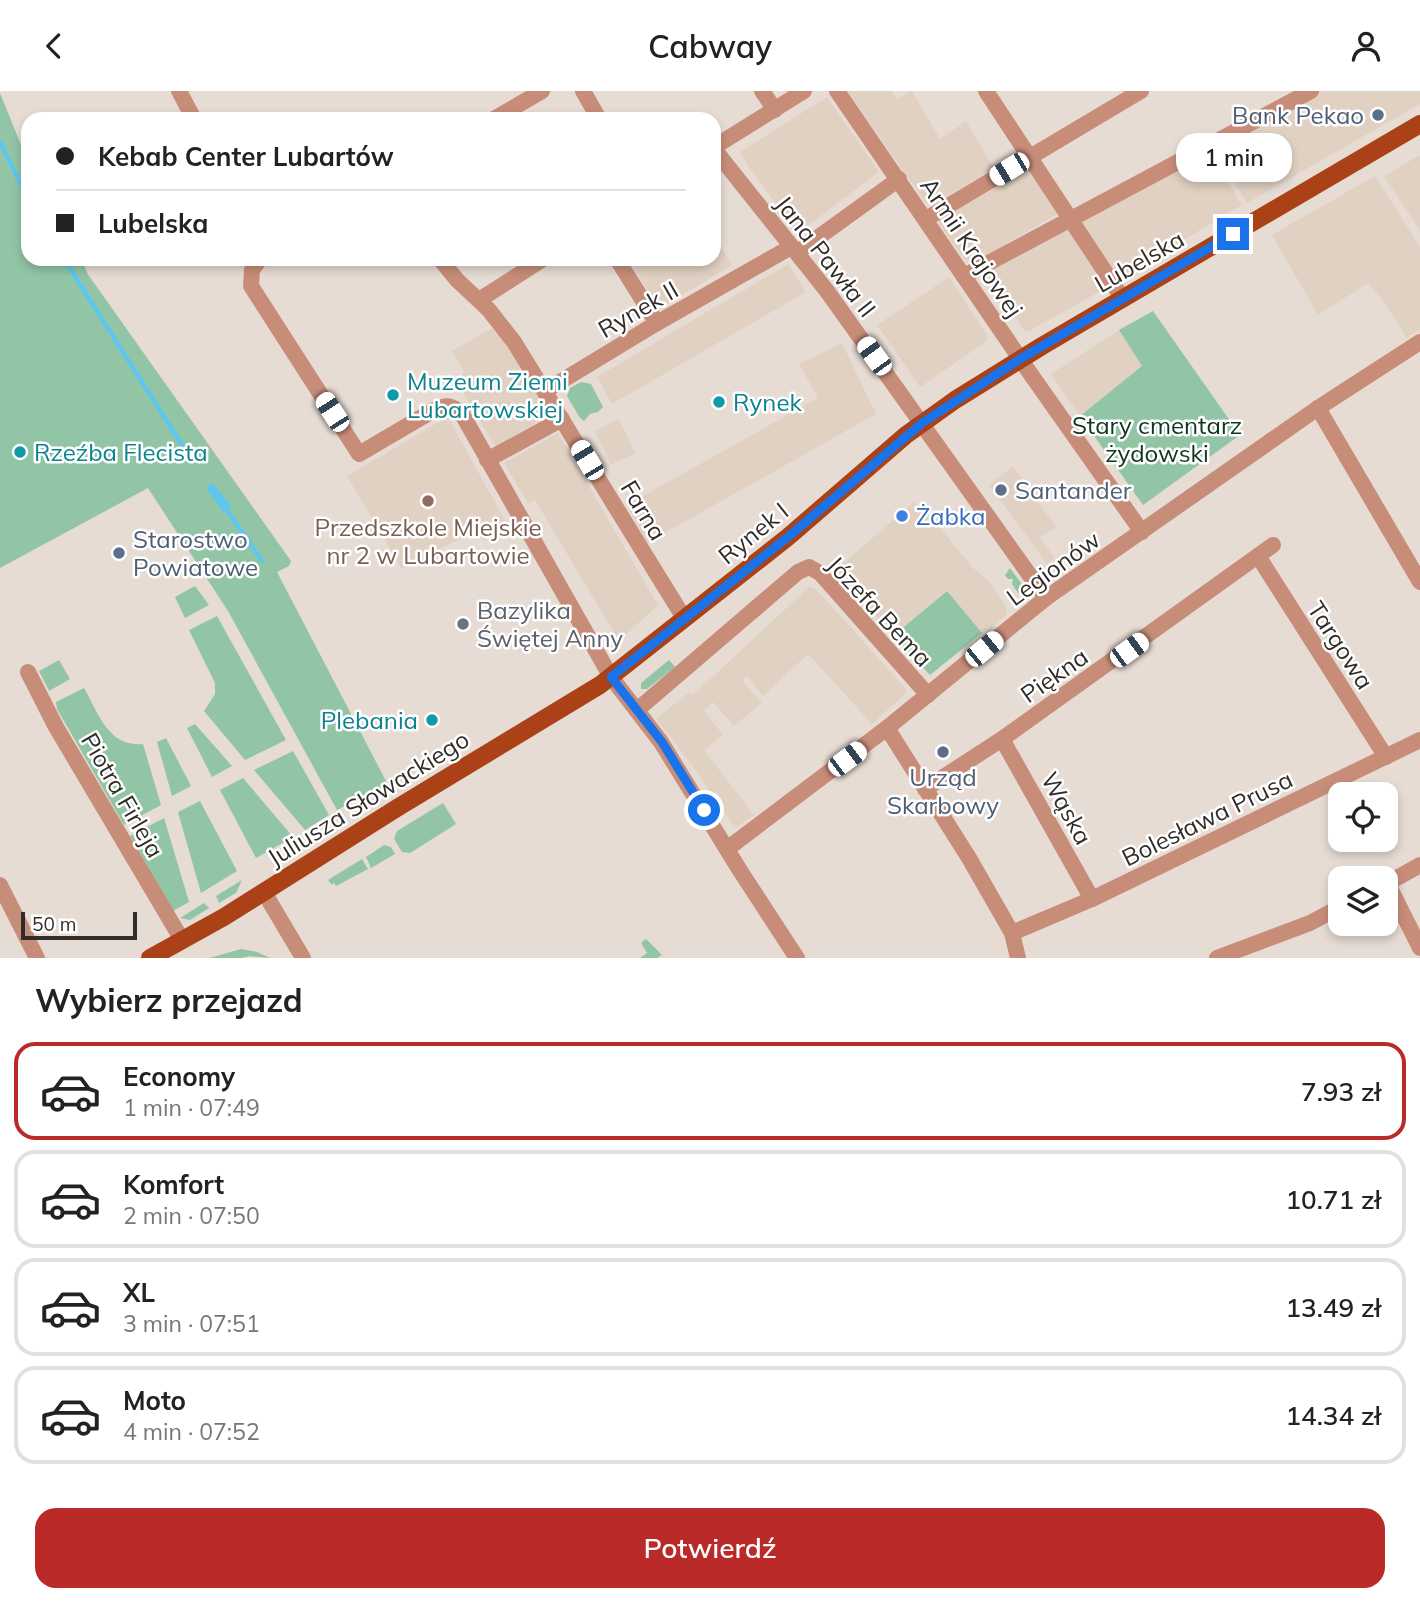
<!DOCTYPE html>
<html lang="pl">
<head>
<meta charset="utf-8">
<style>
  :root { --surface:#fff; --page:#f2f2f2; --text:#222; --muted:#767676; --line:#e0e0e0; --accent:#b92a28 }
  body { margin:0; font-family:Mulish,sans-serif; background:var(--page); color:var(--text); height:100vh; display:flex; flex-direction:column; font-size:26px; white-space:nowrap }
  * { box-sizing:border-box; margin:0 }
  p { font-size:23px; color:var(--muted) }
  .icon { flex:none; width:38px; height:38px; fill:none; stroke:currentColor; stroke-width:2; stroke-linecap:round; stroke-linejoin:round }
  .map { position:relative; height:867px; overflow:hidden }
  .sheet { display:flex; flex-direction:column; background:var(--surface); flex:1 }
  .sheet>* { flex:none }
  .top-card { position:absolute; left:21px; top:21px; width:700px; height:154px; border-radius:21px; box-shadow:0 4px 10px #0003; display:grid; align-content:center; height:154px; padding:0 35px; background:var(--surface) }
  .tools { position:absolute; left:1328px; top:691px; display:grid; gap:14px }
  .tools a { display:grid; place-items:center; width:70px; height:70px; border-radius:14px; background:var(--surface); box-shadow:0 4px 10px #0003; font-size:35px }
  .scale { position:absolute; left:21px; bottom:18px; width:116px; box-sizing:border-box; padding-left:7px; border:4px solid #302c29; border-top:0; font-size:19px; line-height:24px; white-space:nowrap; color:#302c29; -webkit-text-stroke:5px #fff; paint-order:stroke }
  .end { position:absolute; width:32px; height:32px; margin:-16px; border:9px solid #1a73e8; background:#fff; box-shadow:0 0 0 4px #fff }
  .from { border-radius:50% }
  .bubble { position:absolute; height:49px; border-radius:21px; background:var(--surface); box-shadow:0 4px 10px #0003; font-size:23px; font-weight:600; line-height:49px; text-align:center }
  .car { position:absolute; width:21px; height:42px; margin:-21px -10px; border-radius:9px; box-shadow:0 0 5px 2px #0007; background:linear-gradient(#fff 24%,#345 0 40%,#fff 0 76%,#345 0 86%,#fff 0) }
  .top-card b { display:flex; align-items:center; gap:24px; height:66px; font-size:26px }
  .top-card b+b { border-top:2px solid var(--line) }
  .top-card i { width:18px; height:18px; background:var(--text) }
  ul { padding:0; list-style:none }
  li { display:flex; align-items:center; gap:21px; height:98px; margin:0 14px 10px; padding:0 21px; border:4px solid var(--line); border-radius:21px }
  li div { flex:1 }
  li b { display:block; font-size:26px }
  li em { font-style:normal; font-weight:600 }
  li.on { border-color:var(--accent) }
  li>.icon { width:63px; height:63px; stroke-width:1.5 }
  h2 { padding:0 35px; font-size:32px; line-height:84px }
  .action { display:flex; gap:14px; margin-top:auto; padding:14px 35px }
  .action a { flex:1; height:80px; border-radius:21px; background:var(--accent); color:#fff; font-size:28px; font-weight:600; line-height:80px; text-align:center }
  header { display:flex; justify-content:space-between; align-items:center; height:91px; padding:0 35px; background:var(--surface); font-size:32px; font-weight:600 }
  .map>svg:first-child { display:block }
  .built { fill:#e1d1c3 }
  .green { fill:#92c5a6 }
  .water { fill:#5fc6f0 }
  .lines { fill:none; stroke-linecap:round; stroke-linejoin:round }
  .stream { stroke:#5fc6f0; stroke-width:4.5 }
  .minor { stroke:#c88d79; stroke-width:16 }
  .major { stroke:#aa4117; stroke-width:18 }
  .route { stroke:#1a73e8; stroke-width:9 }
  .service-dot { fill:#5c6f8a; stroke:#fff; stroke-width:2.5 }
  .culture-dot { fill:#0f9aa8; stroke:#fff; stroke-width:2.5 }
  .education-dot { fill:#8d6e63; stroke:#fff; stroke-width:2.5 }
  .shop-dot { fill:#3f7fe0; stroke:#fff; stroke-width:2.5 }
  .worship-dot { fill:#6b7280; stroke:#fff; stroke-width:2.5 }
  .labels { text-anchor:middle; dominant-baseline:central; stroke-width:5; stroke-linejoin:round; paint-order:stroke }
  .service-label { font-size:24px; fill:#4e5e75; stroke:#fff; text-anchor:start }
  .street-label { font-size:24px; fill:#302c29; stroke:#fff }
  .culture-label { font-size:24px; fill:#0d838f; stroke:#fff; text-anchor:start }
  .park-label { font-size:24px; fill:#0e3521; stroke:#fff }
  .shop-label { font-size:24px; fill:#366cbe; stroke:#fff; text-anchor:start }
  .education-label { font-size:24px; fill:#785e54; stroke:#fff }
  .worship-label { font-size:24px; fill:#5b616d; stroke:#fff; text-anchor:start }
</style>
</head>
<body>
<header><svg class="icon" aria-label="back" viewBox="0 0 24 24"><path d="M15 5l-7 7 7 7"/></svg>Cabway<svg class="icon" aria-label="person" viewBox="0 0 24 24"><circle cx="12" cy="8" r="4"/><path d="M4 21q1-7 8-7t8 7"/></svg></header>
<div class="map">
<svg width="1420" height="867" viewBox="0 0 1420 867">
  <rect width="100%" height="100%" fill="#e6dcd4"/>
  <!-- built -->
  <g class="built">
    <polygon points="847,0 892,0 897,8 912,0 940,48 966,30 994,78 936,111 926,112"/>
    <polygon points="1319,0 1420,0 1420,13 1247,112 1215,59 1220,51"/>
    <polygon points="827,6 879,81 798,142 748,75 740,61"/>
    <polygon points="1208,59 1241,112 1240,115 1117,189 1080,133 1080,126"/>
    <polygon points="1420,64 1420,139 1384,85"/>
    <polygon points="1025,75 1035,79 1058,118 1057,123 979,169 965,169 939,134 938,129"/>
    <polygon points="1375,85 1420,156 1420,238 1407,247 1382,208 1368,192 1318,224 1272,144"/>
    <polygon points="1068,136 1104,195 1101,200 1029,240 1025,240 984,185 984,181"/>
    <polygon points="714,145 732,174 659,218 628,168 714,168"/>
    <polygon points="788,173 806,201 612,313 597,286"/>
    <polygon points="949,186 987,244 987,250 920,296 877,234"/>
    <polygon points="492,237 504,250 550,324 495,355 461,298 459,290 464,281 452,260"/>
    <polygon points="1119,239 1142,275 1080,325 1051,283"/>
    <polygon points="842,252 876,323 647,452 627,414 818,307 799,273"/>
    <polygon points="444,328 450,330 508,435 485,449 471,442 402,478 347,385"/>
    <polygon points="619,328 635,362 611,374 595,340"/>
    <polygon points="558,342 658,514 619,550 535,409 528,412 504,372"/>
    <polygon points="1013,375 1056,436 1040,447 1055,467 1047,473 989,394"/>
    <polygon points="914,411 926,420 973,477 988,489 1007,517 1006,524 991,537 989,535 982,542 946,500 893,545 837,478"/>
    <polygon points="809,496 814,497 826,509 906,598 906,602 872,633 808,563 763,605 747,585 742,589 762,612 734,635 713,611 704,619 723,644 704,659 754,724 738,735 733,734 689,670 656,628 689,601 692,604 708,590"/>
  </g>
  <!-- green -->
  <g class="green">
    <polygon points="0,2 28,71 28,168 82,168 87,182 291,470 289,475 277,481 386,690 381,693 382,695 337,719 228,520 148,397 0,477"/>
    <polygon points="1153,220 1240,344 1143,414 1080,325 1142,275 1119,239"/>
    <polygon points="581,291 591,293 603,316 598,321 590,323 584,330 580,327 567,305 570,297"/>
    <polygon points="1010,477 1024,496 1024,501 1018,502 1012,493 1013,488 1008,488 1005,484"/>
    <polygon points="195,495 209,514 185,527 175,506"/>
    <polygon points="947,500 982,542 930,584 893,545"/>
    <polygon points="217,525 286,649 245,669 204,620 215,603 215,592 189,539"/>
    <polygon points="59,569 70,588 49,600 39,580"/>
    <polygon points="669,569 675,576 647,598 641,598 641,592"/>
    <path d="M 84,597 C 99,623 108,656 143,653 L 161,714 L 124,734 L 57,618 L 56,611 Z"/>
    <polygon points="195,633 232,675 212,686 187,637"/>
    <polygon points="166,647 191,695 172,705 157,651"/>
    <polygon points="293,660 329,724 305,739 254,679"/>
    <polygon points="243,687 293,746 256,767 220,699"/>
    <polygon points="200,710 237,780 201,802 178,721"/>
    <polygon points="443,712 456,733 410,762 402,761 394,748 397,740"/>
    <polygon points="164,727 189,811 173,820 130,745"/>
    <polygon points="384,754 391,756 395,763 371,777 366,766"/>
    <polygon points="362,768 368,778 336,795 334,792 332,794 328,789"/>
    <polygon points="242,789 236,802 219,812 216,805"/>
    <polygon points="204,812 209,817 190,829 180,827"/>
    <polygon points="646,848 662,864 657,867 640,867 647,862 641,852"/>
    <polygon points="241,858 257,861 270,867 249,865 242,867 209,867"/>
  </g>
  <!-- water -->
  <polygon class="water" points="213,392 231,415 223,421 206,397"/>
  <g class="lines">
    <!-- stream -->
    <g class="stream">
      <polyline points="0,51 28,108"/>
      <polyline points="64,168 192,370"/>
      <polyline points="225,416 262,470"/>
    </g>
    <!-- minor -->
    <g class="minor">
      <polyline points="179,0 194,28"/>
      <polyline points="583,0 599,28"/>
      <polyline points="762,0 775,19"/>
      <polyline points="837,0 1032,285 1142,441"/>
      <polyline points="986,0 1123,208"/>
      <polyline points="494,28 542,0"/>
      <polyline points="714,56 804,0"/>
      <polyline points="714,58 827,200 1046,507"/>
      <polyline points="926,128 1141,0"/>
      <polyline points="798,161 899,88"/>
      <path d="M 260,168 L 252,179 L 251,195 L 359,363 L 434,319 C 446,314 452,313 462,323 L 611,586 L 661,651 L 739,778 L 797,867"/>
      <polyline points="440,168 457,189 489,219 514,251 684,527"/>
      <polyline points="617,168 657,232"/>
      <polyline points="964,185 1311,0"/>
      <polyline points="479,209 543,168"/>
      <polyline points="545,300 657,232 791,156"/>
      <polyline points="1318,317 1420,491"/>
      <polyline points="487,369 562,328"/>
      <polyline points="1258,465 1386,666"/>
      <polyline points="28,581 56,636 182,849"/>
      <polyline points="637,619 798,481 809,476 820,482 928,604"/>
      <polyline points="887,637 969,767 1012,842 1018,867"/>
      <polyline points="1002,648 1092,808"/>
      <polyline points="925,698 1002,648 1273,454"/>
      <polyline points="727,758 887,637 1046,507 1318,317 1420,251"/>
      <polyline points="1386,793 1420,774"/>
      <polyline points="1388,793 1420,857"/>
      <polyline points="0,794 37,867"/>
      <polyline points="264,801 303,867"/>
      <polyline points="1012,842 1092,808 1420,649"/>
      <polyline points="1217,867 1310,832 1340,816"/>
    </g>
    <!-- major -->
    <polyline class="major" points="150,867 224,826 397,717 600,594 788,446 906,344 955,309 1042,255 1420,33"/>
  </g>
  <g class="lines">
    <!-- route -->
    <polyline class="route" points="704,719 662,651 611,586 788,446 922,332 1020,268 1233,143"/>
  </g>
  <!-- markers -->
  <g class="service-dot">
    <circle cx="1378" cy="24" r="7"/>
    <circle cx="1001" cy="399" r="7"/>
    <circle cx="119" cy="462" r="7"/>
    <circle cx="943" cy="661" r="7"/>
  </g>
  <g class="culture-dot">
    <circle cx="393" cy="304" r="7"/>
    <circle cx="719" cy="311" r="7"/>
    <circle cx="20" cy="361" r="7"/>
    <circle cx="432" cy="629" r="7"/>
  </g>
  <circle class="education-dot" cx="428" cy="410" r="7"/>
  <circle class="shop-dot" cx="902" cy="425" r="7"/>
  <circle class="worship-dot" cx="463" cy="533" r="7"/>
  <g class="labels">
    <!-- service labels -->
    <g class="service-label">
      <text x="1364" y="24" text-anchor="end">Bank Pekao</text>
      <text x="1015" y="399">Santander</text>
      <text x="133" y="448">Starostwo<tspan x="133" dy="28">Powiatowe</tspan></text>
      <text x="943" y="686" text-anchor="middle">Urząd<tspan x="943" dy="28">Skarbowy</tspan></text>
    </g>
    <!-- street labels -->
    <g class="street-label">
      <text transform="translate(972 156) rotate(56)">Armii Krajowej</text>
      <text transform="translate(826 165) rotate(52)">Jana Pawła II</text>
      <text transform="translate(1139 170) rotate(-30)">Lubelska</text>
      <text transform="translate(638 218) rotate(-30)">Rynek II</text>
      <text transform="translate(644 419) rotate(59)">Farna</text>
      <text transform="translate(753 442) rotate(-39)">Rynek I</text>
      <text transform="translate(1053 477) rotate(-36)">Legionów</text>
      <text transform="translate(880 520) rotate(47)">Józefa Bema</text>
      <text transform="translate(1341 554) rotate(57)">Targowa</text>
      <text transform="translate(1054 584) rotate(-35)">Piękna</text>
      <text transform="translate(123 704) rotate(60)">Piotra Firleja</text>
      <text transform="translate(368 707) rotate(-32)">Juliusza Słowackiego</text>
      <text transform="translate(1067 717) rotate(61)">Wąska</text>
      <text transform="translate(1207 727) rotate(-26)">Bolesława Prusa</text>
    </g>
    <!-- culture labels -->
    <g class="culture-label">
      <text x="407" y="290">Muzeum Ziemi<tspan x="407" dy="28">Lubartowskiej</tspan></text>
      <text x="733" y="311">Rynek</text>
      <text x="34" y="361">Rzeźba Flecista</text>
      <text x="418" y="629" text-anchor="end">Plebania</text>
    </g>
    <!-- park labels -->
    <g class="park-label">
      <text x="1157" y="334">Stary cmentarz<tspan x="1157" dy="28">żydowski</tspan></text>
    </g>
    <!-- shop labels -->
    <g class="shop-label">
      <text x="916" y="425">Żabka</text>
    </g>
    <!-- education labels -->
    <g class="education-label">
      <text x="428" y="436">Przedszkole Miejskie<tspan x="428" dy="28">nr 2 w Lubartowie</tspan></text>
    </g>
    <!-- worship labels -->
    <g class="worship-label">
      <text x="477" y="519">Bazylika<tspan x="477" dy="28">Świętej Anny</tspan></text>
    </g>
  </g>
</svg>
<div class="tools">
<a><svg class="icon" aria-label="locate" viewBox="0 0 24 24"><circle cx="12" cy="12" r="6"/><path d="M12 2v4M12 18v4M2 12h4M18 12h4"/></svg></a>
<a><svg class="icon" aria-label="layers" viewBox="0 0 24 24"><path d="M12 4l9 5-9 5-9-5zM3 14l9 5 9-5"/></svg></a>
</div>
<div class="scale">50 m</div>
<i class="end from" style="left:704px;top:719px"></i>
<i class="end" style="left:1233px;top:143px"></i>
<div class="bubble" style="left:1176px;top:42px;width:116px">1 min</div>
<i class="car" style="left:1009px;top:78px;rotate:239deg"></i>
<i class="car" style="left:874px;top:265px;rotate:324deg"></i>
<i class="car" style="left:332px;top:321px;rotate:327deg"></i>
<i class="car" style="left:587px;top:369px;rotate:329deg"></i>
<i class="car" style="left:984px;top:558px;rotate:51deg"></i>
<i class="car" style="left:1129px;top:559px;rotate:54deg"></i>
<i class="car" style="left:847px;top:668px;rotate:53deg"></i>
<div class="top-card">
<b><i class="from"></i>Kebab Center Lubartów</b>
<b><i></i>Lubelska</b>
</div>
</div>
<section class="sheet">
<h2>Wybierz przejazd</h2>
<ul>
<li class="on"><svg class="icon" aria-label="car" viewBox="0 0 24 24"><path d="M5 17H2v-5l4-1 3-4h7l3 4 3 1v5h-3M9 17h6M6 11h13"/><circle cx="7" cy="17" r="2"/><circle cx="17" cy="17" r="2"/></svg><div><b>Economy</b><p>1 min · 07:49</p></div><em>7.93 zł</em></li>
<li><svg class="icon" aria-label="car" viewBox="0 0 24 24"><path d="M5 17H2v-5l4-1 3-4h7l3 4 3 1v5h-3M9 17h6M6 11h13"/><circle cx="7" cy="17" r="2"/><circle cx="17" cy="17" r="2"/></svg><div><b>Komfort</b><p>2 min · 07:50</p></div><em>10.71 zł</em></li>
<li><svg class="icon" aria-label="car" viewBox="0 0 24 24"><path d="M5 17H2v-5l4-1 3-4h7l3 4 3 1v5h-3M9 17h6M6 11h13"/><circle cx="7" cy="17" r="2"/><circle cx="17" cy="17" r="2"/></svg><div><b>XL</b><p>3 min · 07:51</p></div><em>13.49 zł</em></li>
<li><svg class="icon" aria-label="car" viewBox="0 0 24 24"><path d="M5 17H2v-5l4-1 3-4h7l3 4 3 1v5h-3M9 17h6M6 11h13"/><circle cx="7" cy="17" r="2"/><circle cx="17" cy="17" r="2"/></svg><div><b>Moto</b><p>4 min · 07:52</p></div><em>14.34 zł</em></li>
</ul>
<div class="action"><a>Potwierdź</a></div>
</section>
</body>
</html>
